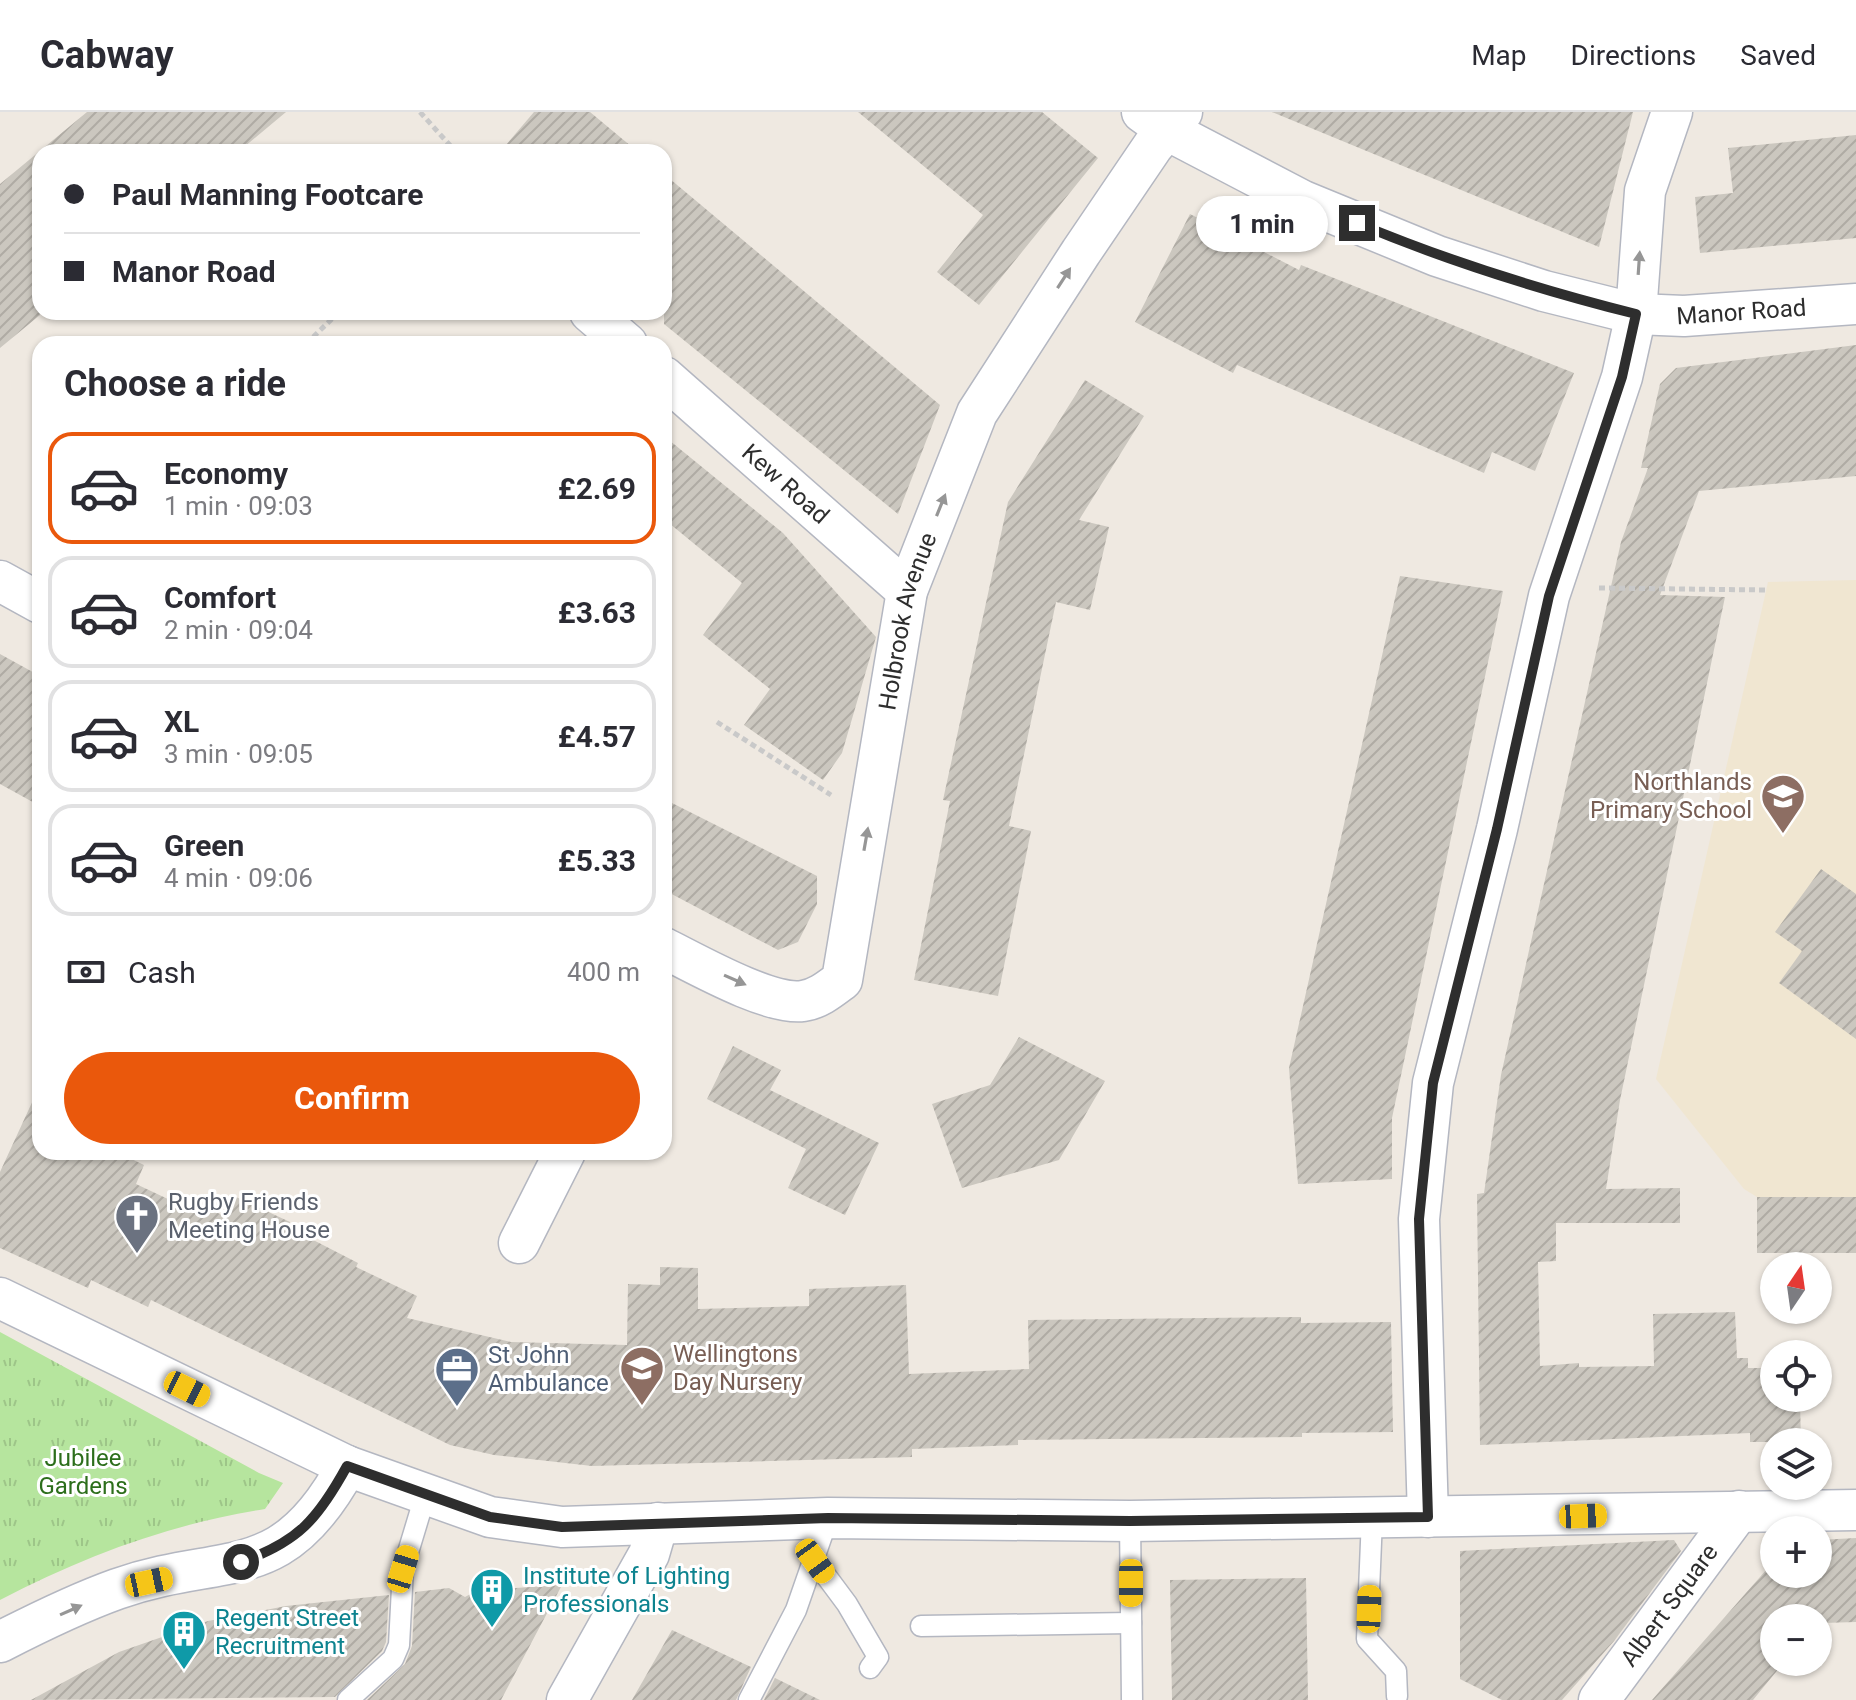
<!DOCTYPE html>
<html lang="en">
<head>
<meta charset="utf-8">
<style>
  :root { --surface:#fff; --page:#f2f2f3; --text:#2b2b33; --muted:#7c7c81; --line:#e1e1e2; --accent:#ea580c }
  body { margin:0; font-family:Roboto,sans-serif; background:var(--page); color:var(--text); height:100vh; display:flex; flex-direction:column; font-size:30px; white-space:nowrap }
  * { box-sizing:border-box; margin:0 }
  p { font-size:26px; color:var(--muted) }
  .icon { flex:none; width:44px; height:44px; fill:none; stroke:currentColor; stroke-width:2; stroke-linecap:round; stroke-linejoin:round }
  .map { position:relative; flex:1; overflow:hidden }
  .drawer { position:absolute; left:32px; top:224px; width:640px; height:824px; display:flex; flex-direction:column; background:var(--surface); border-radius:24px; box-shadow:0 2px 6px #0004 }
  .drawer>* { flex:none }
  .guide { position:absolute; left:32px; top:32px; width:640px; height:176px; border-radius:24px; box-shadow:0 2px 6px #0004; display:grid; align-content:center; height:176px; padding:0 32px; background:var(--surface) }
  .needle { width:52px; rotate:13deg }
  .fabs { position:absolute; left:1760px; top:1140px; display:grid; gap:16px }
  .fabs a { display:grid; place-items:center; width:72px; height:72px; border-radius:50%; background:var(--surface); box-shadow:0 2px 6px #0004; font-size:40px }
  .end { position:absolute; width:36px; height:36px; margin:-18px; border:10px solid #2e2e2e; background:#fff; box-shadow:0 0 0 4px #fff }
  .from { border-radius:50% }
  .bubble { position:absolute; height:56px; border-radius:28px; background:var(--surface); box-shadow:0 2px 6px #0004; font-size:26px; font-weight:700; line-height:56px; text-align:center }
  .car { position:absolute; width:24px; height:48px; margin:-24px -12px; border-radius:10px; box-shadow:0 0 6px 2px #0007; background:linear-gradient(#f5c518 24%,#345 0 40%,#f5c518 0 76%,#345 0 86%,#f5c518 0) }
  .guide b { display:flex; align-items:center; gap:28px; height:76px; font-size:30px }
  .guide b+b { border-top:2px solid var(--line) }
  .guide i { width:20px; height:20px; background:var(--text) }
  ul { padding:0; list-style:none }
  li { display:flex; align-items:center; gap:24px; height:112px; margin:0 16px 12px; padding:0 16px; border:4px solid var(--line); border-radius:24px }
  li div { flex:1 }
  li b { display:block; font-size:30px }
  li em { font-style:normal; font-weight:700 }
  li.active { border-color:var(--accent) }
  li>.icon { width:72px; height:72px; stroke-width:1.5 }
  h2 { padding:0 32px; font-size:36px; line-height:96px }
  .pay { display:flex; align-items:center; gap:20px; height:88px; padding:0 32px; font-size:30px }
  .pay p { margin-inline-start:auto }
  .primary-button { display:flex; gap:16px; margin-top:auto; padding:16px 32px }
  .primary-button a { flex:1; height:92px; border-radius:48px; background:var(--accent); color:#fff; font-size:32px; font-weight:700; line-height:92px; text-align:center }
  header { display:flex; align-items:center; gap:48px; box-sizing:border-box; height:112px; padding:0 40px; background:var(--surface); border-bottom:2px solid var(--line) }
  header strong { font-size:38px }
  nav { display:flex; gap:44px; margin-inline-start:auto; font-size:28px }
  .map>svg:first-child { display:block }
  .education { fill:#f0e6d1 }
  .park { fill:url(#park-tufts) }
  .building { fill:url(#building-hatch) }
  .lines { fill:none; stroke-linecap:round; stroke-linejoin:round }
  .lane-casing { stroke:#b4b7c1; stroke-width:23 }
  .street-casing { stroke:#b4b7c1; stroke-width:43 }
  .path { stroke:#c9c9c9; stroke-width:5; stroke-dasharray:6 4; stroke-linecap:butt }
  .lane { stroke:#fff; stroke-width:20 }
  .street { stroke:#fff; stroke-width:40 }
  .oneway { fill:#969696 }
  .route { stroke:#2e2e2e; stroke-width:10 }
  .labels { text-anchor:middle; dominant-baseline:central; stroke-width:6; stroke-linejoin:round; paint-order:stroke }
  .street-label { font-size:24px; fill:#2e2e2e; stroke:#fff }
  .education-label { font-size:24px; fill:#785e54; stroke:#fff; text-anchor:end }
  .worship-label { font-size:24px; fill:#5b616d; stroke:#fff; text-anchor:start }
  .service-label { font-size:24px; fill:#4e5e75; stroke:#fff; text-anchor:start }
  .park-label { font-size:24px; fill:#2c6e1b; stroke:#fff }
  .culture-label { font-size:24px; fill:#0d838f; stroke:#fff; text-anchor:start }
</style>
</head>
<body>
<header>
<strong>Cabway</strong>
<nav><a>Map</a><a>Directions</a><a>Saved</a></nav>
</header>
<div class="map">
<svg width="1856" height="1588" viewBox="0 0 1856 1588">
  <defs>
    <pattern id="park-tufts" width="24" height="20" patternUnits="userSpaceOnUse" patternTransform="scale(2)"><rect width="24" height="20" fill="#b6e59e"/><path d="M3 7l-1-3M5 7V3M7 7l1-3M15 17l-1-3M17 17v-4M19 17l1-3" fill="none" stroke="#9dc588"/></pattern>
    <pattern id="building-hatch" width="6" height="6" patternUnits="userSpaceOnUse" patternTransform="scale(2)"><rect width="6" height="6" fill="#cbc7bf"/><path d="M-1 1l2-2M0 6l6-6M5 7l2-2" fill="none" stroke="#afaba4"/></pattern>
  </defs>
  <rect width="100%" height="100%" fill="#efe9e1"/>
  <!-- education -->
  <polygon class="education" points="1856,468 1856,1085 1757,1085 1744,1077 1656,967 1768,470"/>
  <!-- park -->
  <path class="park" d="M 0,1220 L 259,1361 L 283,1371 L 265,1397 C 169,1412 85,1444 0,1488 Z"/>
  <!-- building -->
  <g class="building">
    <polygon points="87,0 286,0 238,40 40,40 40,203 0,236 0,72"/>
    <polygon points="534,0 590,0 638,40 500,40"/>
    <polygon points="858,0 1042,0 1098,46 979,193 937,160 983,103"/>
    <polygon points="1272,0 1633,0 1599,135"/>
    <polygon points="1856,23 1856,126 1700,141 1695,85 1733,81 1728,36"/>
    <polygon points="664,62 940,293 898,402 664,212"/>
    <polygon points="1190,102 1299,158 1301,153 1574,261 1535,359 1492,340 1484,361 1237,253 1233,261 1135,210"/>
    <polygon points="1856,233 1856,364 1699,379 1660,483 1725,485 1620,988 1606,1077 1680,1076 1680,1111 1556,1111 1556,1149 1538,1150 1540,1254 1579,1251 1579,1255 1654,1254 1653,1202 1735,1200 1737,1246 1748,1246 1748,1256 1771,1256 1772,1289 1800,1289 1801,1330 1750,1330 1750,1321 1480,1333 1477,1082 1484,1081 1501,963 1621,430 1648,356 1641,356 1660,272 1676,256"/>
    <polygon points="1085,268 1144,304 1079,408 1109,415 1090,498 1056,490 1009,714 1031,719 998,884 914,868 950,689 943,688 1008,390"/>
    <polygon points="664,324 783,421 876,525 842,641 823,668 744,613 770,577 703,523 742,471 664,407"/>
    <polygon points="1400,464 1503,479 1392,1006 1392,1067 1298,1072 1289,956"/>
    <polygon points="0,542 40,564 40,694 0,672"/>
    <polygon points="664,687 817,764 817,792 798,830 778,838 664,778"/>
    <polygon points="1821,757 1856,782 1856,927 1779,871 1802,839 1775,820"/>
    <polygon points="1019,925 1105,969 1059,1048 962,1076 932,992 990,973"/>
    <polygon points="733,934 781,958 770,978 879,1031 845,1103 788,1076 806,1037 707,987"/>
    <polygon points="40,973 40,1040 117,1040 144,1053 136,1072 204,1104 208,1096 224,1104 234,1084 290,1110 288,1115 358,1151 356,1155 417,1184 407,1206 511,1230 627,1233 628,1172 660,1173 660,1155 698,1156 698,1197 809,1194 809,1177 906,1173 909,1262 1029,1257 1028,1208 1301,1205 1301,1211 1391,1210 1393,1320 1302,1321 1302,1325 1018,1328 1018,1333 912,1337 912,1345 592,1354 494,1343 450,1333 151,1188 148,1195 91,1168 88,1176 0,1136 0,1060"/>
    <rect x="1757" y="1085" width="99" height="56"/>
    <polygon points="1856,1426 1856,1510 1823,1511 1818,1516 1818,1506 1774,1506 1774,1550 1784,1550 1753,1588 1652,1588 1774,1449 1774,1462 1818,1462 1818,1428"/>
    <polygon points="1674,1428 1681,1439 1614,1529 1562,1588 1502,1588 1460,1567 1460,1439"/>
    <polygon points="1306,1466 1308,1588 1172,1588 1170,1468"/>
    <polygon points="489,1472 502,1477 562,1473 501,1588 367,1588 405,1552 412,1534 415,1480 449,1476 465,1485"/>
    <polygon points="389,1483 386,1530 382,1539 335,1585 31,1588 119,1540 208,1509 286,1494"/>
    <polygon points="672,1518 751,1555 736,1588 632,1588"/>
    <polygon points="775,1566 820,1588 764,1588"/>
  </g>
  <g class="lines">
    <!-- lane casing -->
    <g class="lane-casing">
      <g id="lane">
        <polyline points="1372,1406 1367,1527 1396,1559 1397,1584"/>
        <polyline points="1130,1409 1132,1588"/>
        <polyline points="815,1449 847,1492 878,1545 870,1556"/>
        <polyline points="921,1514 1131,1511"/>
        <polyline points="348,1588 393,1547 399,1533 403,1457 425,1384"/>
        <polyline points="749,1588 796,1498 828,1406"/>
      </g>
    </g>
    <!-- street casing -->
    <g class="street-casing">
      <g id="street">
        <path id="s1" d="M 1142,0 L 1167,18 L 1303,89 L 1437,144 L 1544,179 L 1636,202 L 1684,204 L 1856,192"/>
        <polyline points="590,200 627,232"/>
        <path id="s2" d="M 664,265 L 907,479"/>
        <polyline points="0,469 40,491"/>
        <path id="s3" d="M 664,836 C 696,852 770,894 803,889 C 818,887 830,877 842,868 L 907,479 L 977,301 L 1081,140 L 1153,34 L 1182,0"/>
        <polyline points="519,1131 565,1040"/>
        <polyline points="0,1186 347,1354 490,1405 562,1415 828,1406 1130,1409 1856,1398"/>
        <polyline points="1428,1405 1419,1107 1433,971 1497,717 1549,484 1622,265 1636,202 1645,79 1672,0"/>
        <path d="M 0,1530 C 37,1511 78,1491 117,1477 C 225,1439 281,1476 347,1354"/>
        <polyline points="567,1588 649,1442 658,1411"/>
        <path id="s4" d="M 1599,1588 L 1739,1399"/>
      </g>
    </g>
    <!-- path -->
    <g class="path">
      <polyline points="420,0 456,40"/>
      <polyline points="306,232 339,200"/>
      <polyline points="1599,476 1766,478"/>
      <polyline points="717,610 831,683"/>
    </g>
    <!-- lane -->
    <use href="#lane" class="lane"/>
    <!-- street -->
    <use href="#street" class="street"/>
  </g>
  <!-- one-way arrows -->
  <defs><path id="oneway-solid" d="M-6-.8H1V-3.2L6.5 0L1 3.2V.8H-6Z" transform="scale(2)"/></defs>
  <g class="oneway">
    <use href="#oneway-solid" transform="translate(1639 151) rotate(-86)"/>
    <use href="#oneway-solid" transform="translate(1064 166) rotate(-57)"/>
    <use href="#oneway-solid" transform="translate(941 393) rotate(-68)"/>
    <use href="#oneway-solid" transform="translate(866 727) rotate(-80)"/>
    <use href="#oneway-solid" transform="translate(735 868) rotate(24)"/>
    <use href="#oneway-solid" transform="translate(71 1498) rotate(-24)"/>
  </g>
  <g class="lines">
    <!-- route -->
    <path class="route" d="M 241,1450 C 298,1430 318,1407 347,1354 L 490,1405 L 562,1415 L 828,1406 L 1130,1409 L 1428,1405 L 1419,1107 L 1433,971 L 1497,717 L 1549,484 L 1622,265 L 1636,202 C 1540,178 1448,149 1357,111"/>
  </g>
  <!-- icons -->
  <defs>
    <g id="school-pin" transform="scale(2.3)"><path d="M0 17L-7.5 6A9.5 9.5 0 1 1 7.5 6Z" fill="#8d6e63" stroke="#fff"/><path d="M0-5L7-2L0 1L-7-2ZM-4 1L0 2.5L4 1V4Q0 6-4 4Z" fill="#fff"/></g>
    <g id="church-pin" transform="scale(2.3)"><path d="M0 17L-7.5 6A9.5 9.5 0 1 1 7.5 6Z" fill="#6b7280" stroke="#fff"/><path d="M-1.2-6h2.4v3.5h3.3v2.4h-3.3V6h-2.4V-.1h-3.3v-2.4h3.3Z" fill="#fff"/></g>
    <g id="office-pin" transform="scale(2.3)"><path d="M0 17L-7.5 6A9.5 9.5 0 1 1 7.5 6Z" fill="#5c6f8a" stroke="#fff"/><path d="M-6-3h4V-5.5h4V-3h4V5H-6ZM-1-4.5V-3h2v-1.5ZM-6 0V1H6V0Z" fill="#fff"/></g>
    <g id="building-pin" transform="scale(2.3)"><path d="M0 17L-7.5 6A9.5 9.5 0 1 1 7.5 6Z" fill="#0f9aa8" stroke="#fff"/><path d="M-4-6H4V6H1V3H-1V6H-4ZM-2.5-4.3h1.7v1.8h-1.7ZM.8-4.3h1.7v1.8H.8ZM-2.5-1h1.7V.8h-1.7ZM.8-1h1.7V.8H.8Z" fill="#fff"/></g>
  </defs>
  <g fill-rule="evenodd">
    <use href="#school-pin" x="1783" y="684"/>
    <use href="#church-pin" x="137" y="1104"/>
    <use href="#school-pin" x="642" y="1256"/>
    <use href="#office-pin" x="457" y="1257"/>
    <use href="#building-pin" x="492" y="1478"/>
    <use href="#building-pin" x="184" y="1520"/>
  </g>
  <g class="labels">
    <!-- street labels -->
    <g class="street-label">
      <text stroke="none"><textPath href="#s1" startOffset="642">Manor Road</textPath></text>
      <text stroke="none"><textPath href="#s2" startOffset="162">Kew Road</textPath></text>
      <text stroke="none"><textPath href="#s3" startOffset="560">Holbrook Avenue</textPath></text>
      <text stroke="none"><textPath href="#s4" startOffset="118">Albert Square</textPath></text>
    </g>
    <!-- education labels -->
    <g class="education-label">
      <text x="1752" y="670">Northlands<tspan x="1752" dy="28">Primary School</tspan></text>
      <text x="673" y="1242" text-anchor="start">Wellingtons<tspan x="673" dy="28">Day Nursery</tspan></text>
    </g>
    <!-- worship labels -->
    <g class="worship-label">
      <text x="168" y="1090">Rugby Friends<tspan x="168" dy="28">Meeting House</tspan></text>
    </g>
    <!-- service labels -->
    <g class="service-label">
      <text x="488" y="1243">St John<tspan x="488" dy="28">Ambulance</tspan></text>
    </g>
    <!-- park labels -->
    <g class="park-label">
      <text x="83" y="1346">Jubilee<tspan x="83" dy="28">Gardens</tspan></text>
    </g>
    <!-- culture labels -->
    <g class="culture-label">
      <text x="523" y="1464">Institute of Lighting<tspan x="523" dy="28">Professionals</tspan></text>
      <text x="215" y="1506">Regent Street<tspan x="215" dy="28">Recruitment</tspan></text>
    </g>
  </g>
</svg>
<div class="fabs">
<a><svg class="needle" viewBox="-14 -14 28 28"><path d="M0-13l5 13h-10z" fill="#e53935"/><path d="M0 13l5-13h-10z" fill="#7c7c81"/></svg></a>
<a><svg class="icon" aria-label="locate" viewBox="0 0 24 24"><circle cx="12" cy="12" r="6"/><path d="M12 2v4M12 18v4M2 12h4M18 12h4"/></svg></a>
<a><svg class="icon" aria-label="layers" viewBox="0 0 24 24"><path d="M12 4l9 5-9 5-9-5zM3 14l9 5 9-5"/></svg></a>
<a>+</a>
<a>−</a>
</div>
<i class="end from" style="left:241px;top:1450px"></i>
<i class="end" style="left:1357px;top:111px"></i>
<div class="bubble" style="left:1196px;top:84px;width:132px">1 min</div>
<i class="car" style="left:187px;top:1277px;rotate:116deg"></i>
<i class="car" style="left:1583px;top:1404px;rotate:88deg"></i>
<i class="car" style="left:815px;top:1449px;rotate:144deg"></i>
<i class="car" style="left:403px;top:1457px;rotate:17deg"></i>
<i class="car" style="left:149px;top:1470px;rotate:78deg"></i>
<i class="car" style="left:1131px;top:1471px;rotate:180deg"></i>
<i class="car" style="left:1369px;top:1497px;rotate:2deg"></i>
<div class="guide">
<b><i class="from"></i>Paul Manning Footcare</b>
<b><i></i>Manor Road</b>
</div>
<section class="drawer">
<h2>Choose a ride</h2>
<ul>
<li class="active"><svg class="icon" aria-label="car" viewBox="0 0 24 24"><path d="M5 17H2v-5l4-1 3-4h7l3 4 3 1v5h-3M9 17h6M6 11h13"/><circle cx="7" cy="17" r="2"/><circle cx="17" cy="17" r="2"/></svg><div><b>Economy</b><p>1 min · 09:03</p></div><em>£2.69</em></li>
<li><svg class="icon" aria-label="car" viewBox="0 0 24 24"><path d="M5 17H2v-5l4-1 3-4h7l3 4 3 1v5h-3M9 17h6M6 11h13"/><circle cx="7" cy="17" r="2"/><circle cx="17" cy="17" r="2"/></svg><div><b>Comfort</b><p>2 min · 09:04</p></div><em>£3.63</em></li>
<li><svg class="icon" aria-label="car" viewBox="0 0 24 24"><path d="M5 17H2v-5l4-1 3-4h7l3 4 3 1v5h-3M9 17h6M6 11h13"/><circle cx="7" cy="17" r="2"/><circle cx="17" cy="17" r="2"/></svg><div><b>XL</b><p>3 min · 09:05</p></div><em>£4.57</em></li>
<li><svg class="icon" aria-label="car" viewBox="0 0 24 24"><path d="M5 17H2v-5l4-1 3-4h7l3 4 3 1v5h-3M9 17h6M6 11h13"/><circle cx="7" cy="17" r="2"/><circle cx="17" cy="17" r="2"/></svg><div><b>Green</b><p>4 min · 09:06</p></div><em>£5.33</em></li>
</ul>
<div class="pay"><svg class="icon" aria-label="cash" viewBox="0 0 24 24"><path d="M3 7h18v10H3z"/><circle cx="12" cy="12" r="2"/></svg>Cash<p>400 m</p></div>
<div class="primary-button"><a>Confirm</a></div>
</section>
</div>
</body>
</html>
